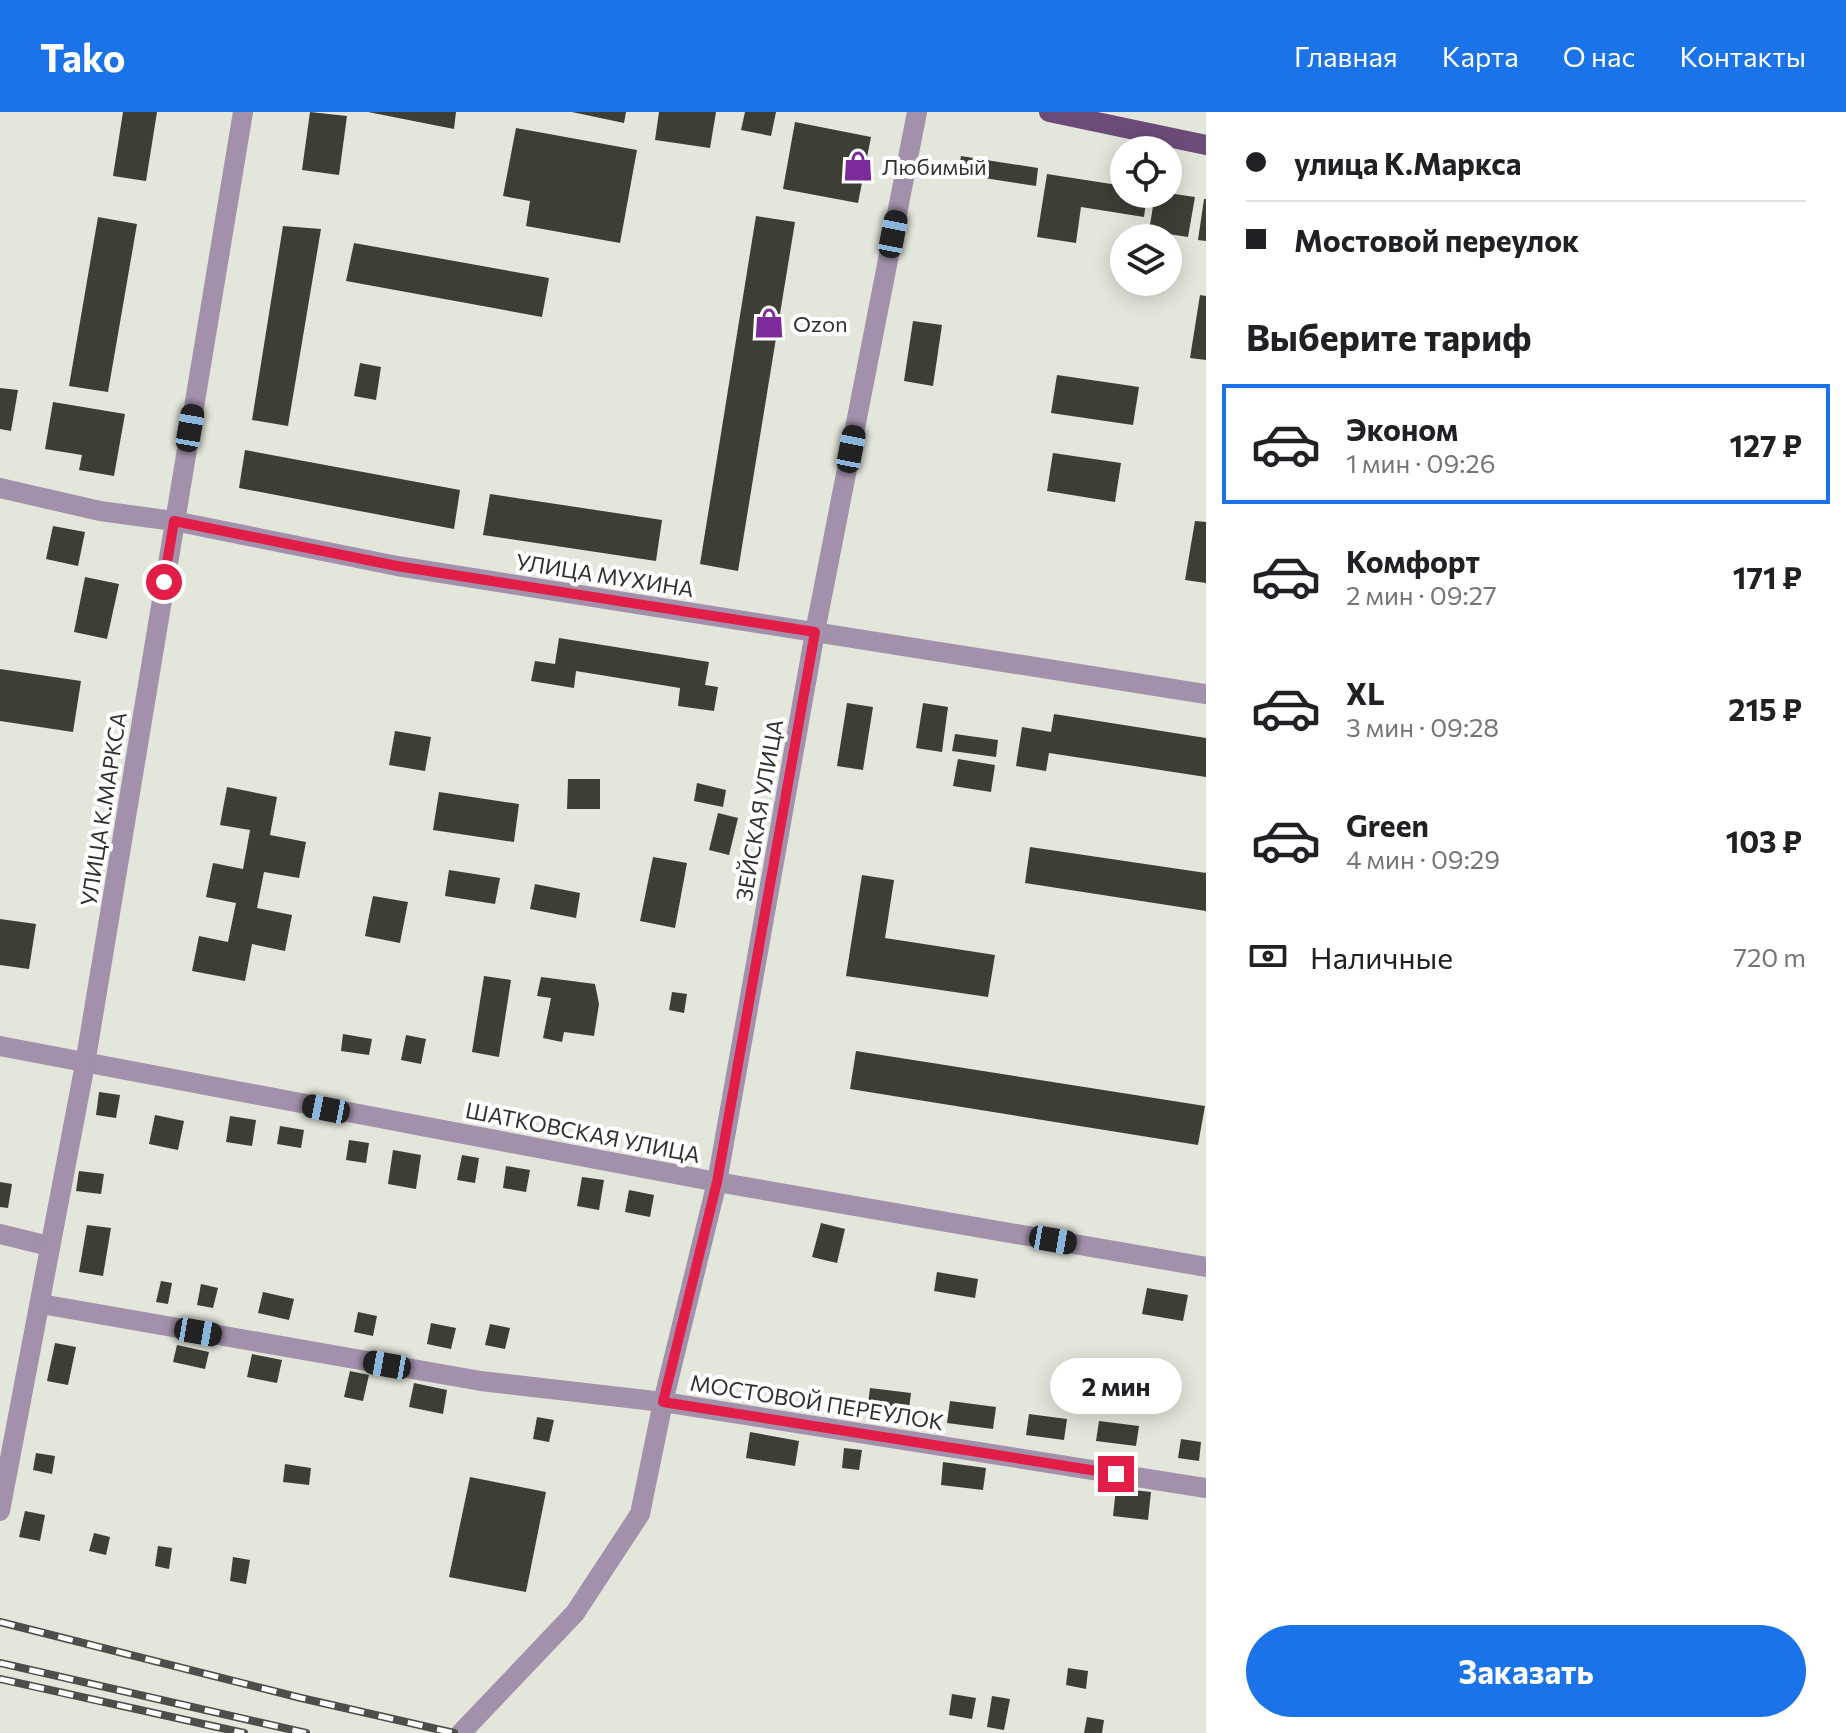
<!DOCTYPE html>
<html lang="ru">
<head>
<meta charset="utf-8">
<style>
  :root { --surface:#fff; --page:#f2f2f2; --text:#202124; --muted:#757577; --line:#e0e0e0; --accent:#1a73e8 }
  body { margin:0; font-family:Commissioner,sans-serif; background:var(--page); color:var(--text); height:100vh; display:flex; flex-direction:column; font-size:30px; white-space:nowrap }
  * { box-sizing:border-box; margin:0 }
  p { font-size:26px; color:var(--muted) }
  .icon { flex:none; width:44px; height:44px; fill:none; stroke:currentColor; stroke-width:2; stroke-linecap:round; stroke-linejoin:round }
  .map { position:relative; flex:1; overflow:hidden }
  .side { display:flex; flex-direction:column; background:var(--surface); width:640px }
  .side>* { flex:none }
  .hud { display:grid; align-content:center; height:176px; padding:0 40px; background:var(--surface) }
  .tools { position:absolute; left:1110px; top:24px; display:grid; gap:16px }
  .tools a { display:grid; place-items:center; width:72px; height:72px; border-radius:50%; background:var(--surface); box-shadow:0 4px 20px #0003; font-size:40px }
  .end { position:absolute; width:36px; height:36px; margin:-18px; border:10px solid #e11d48; background:#fff; box-shadow:0 0 0 4px #fff }
  .from { border-radius:50% }
  .bubble { position:absolute; height:56px; border-radius:28px; background:var(--surface); box-shadow:0 4px 20px #0003; font-size:26px; font-weight:700; line-height:56px; text-align:center }
  .car { position:absolute; width:24px; height:48px; margin:-24px -12px; border-radius:10px; box-shadow:0 0 6px 2px #0007; background:linear-gradient(#222 24%,#8ab4d8 0 40%,#222 0 76%,#8ab4d8 0 86%,#222 0) }
  .hud b { display:flex; align-items:center; gap:28px; height:76px; font-size:30px }
  .hud b+b { border-top:2px solid var(--line) }
  .hud i { width:20px; height:20px; background:var(--text) }
  ul { padding:0; list-style:none }
  li { display:flex; align-items:center; gap:24px; height:120px; margin:0 16px 12px; padding:0 24px; border:4px solid transparent; border-radius:0px }
  li div { flex:1 }
  li b { display:block; font-size:30px }
  li em { font-style:normal; font-weight:700 }
  li.on { border-color:var(--accent) }
  li>.icon { width:72px; height:72px; stroke-width:1.5 }
  h2 { padding:0 40px; font-size:36px; line-height:96px }
  .pay { display:flex; align-items:center; gap:20px; height:88px; padding:0 40px; font-size:30px }
  .pay p { margin-inline-start:auto }
  .button { display:flex; gap:16px; margin-top:auto; padding:16px 40px }
  .button a { flex:1; height:92px; border-radius:48px; background:var(--accent); color:#fff; font-size:32px; font-weight:700; line-height:92px; text-align:center }
  header { display:flex; align-items:center; gap:48px; box-sizing:border-box; height:112px; padding:0 40px; background:var(--accent); color:#fff }
  header strong { font-size:38px }
  nav { display:flex; gap:44px; margin-inline-start:auto; font-size:28px }
  main { display:flex; flex:1; min-height:0 }
  .map>svg:first-child { display:block }
  .building { fill:#3d3f36 }
  .lines { fill:none; stroke-linecap:round; stroke-linejoin:round }
  .minor { stroke:#a391ab; stroke-width:20 }
  .major { stroke:#6c4b79; stroke-width:20 }
  .rail-casing { stroke:#4d4e49; stroke-width:8 }
  .rail { stroke:#fff; stroke-width:5; stroke-dasharray:15; stroke-linecap:butt }
  .route { stroke:#e11d48; stroke-width:10 }
  .labels { text-anchor:middle; dominant-baseline:central; stroke-width:8; stroke-linejoin:round; paint-order:stroke }
  .poi-label { font-size:22px; fill:#31322e; stroke:#fff; text-anchor:start }
  .street-label { font-size:22px; fill:#31322e; stroke:#fff }
</style>
</head>
<body>
<header>
<strong>Tako</strong>
<nav><a>Главная</a><a>Карта</a><a>О нас</a><a>Контакты</a></nav>
</header>
<main>
<div class="map">
<svg width="1206" height="1621" viewBox="0 0 1206 1621">
  <rect width="100%" height="100%" fill="#e3e6db"/>
  <!-- building -->
  <g class="building">
    <polygon points="123,0 157,0 146,69 113,64"/>
    <polygon points="310,0 347,4 339,63 302,58"/>
    <polygon points="368,0 456,0 454,17"/>
    <polygon points="572,0 626,0 624,11"/>
    <polygon points="659,0 716,0 710,36 655,28"/>
    <polygon points="745,0 776,0 771,24 741,18"/>
    <polygon points="795,10 871,25 858,91 783,77"/>
    <polygon points="516,16 637,38 620,131 526,114 530,89 503,84"/>
    <polygon points="961,44 1038,56 1036,74 958,62"/>
    <polygon points="1047,62 1124,74 1124,82 1147,82 1144,105 1081,95 1076,131 1037,125"/>
    <polygon points="1168,81 1195,85 1188,125 1149,119 1155,82"/>
    <polygon points="1204,87 1206,87 1206,129 1198,128"/>
    <polygon points="756,104 795,110 738,459 700,452"/>
    <polygon points="98,105 137,112 108,280 69,274"/>
    <polygon points="283,114 321,117 288,314 252,308"/>
    <polygon points="354,131 549,166 542,205 346,169"/>
    <polygon points="1200,183 1206,184 1206,248 1190,246"/>
    <polygon points="913,209 942,213 933,274 904,269"/>
    <polygon points="360,251 381,255 376,288 354,284"/>
    <polygon points="1057,263 1139,275 1133,313 1051,301"/>
    <polygon points="0,276 18,278 11,319 0,317"/>
    <polygon points="53,290 125,302 114,364 79,358 82,343 45,337"/>
    <polygon points="245,338 460,378 454,417 239,376"/>
    <polygon points="1053,341 1121,351 1115,390 1047,379"/>
    <polygon points="490,382 662,408 656,449 483,423"/>
    <polygon points="1195,409 1206,410 1206,471 1185,468"/>
    <polygon points="53,414 85,420 78,454 46,447"/>
    <polygon points="85,465 119,472 107,527 74,520"/>
    <polygon points="559,526 709,550 705,573 718,575 714,599 678,594 680,576 576,559 574,576 531,569 535,549 555,552"/>
    <polygon points="0,557 81,569 73,620 0,609"/>
    <polygon points="847,591 873,595 863,658 837,654"/>
    <polygon points="923,591 948,595 942,640 916,636"/>
    <polygon points="1054,602 1206,626 1206,665 1049,641 1046,659 1016,654 1022,615 1051,620"/>
    <polygon points="395,619 431,625 425,659 389,653"/>
    <polygon points="955,622 998,628 996,645 952,639"/>
    <polygon points="958,647 995,653 991,680 953,674"/>
    <polygon points="568,667 600,667 600,697 567,697"/>
    <polygon points="697,671 726,678 723,695 694,689"/>
    <polygon points="227,675 277,685 270,723 306,730 299,766 264,760 257,796 292,803 285,839 252,832 245,869 192,859 199,824 228,830 236,791 206,785 213,751 243,757 250,718 220,713"/>
    <polygon points="439,680 519,692 514,730 433,718"/>
    <polygon points="718,701 738,706 729,743 709,738"/>
    <polygon points="1030,735 1206,761 1206,799 1025,771"/>
    <polygon points="653,745 687,751 675,816 640,809"/>
    <polygon points="449,758 500,766 495,792 445,784"/>
    <polygon points="862,763 894,768 885,826 995,843 988,885 846,864"/>
    <polygon points="535,772 580,781 576,806 530,797"/>
    <polygon points="373,784 408,790 400,831 365,824"/>
    <polygon points="0,807 36,812 29,857 0,853"/>
    <polygon points="484,864 511,868 499,945 472,940"/>
    <polygon points="541,865 595,872 599,892 594,924 564,920 562,930 543,926 551,886 537,884"/>
    <polygon points="672,880 687,882 684,901 669,898"/>
    <polygon points="343,922 372,927 369,943 341,939"/>
    <polygon points="406,923 426,927 421,952 401,948"/>
    <polygon points="856,939 1205,994 1198,1033 850,977"/>
    <polygon points="99,980 120,983 116,1006 96,1003"/>
    <polygon points="155,1003 184,1009 178,1038 149,1032"/>
    <polygon points="230,1004 256,1008 252,1034 226,1030"/>
    <polygon points="280,1014 304,1018 301,1036 277,1032"/>
    <polygon points="349,1028 369,1031 366,1051 346,1048"/>
    <polygon points="393,1038 421,1043 416,1077 388,1072"/>
    <polygon points="462,1043 479,1046 475,1071 457,1068"/>
    <polygon points="506,1054 530,1058 526,1080 503,1076"/>
    <polygon points="79,1059 104,1062 101,1082 76,1079"/>
    <polygon points="582,1065 604,1068 599,1098 577,1094"/>
    <polygon points="0,1070 12,1072 8,1096 0,1095"/>
    <polygon points="629,1078 654,1083 650,1105 625,1100"/>
    <polygon points="821,1111 845,1117 837,1151 812,1145"/>
    <polygon points="87,1113 111,1116 103,1164 79,1160"/>
    <polygon points="937,1160 978,1167 975,1186 934,1179"/>
    <polygon points="161,1169 172,1171 168,1192 156,1190"/>
    <polygon points="201,1172 218,1176 213,1196 197,1193"/>
    <polygon points="1147,1176 1188,1183 1183,1209 1142,1202"/>
    <polygon points="263,1180 294,1187 289,1208 258,1201"/>
    <polygon points="358,1200 377,1204 373,1224 354,1220"/>
    <polygon points="431,1211 456,1216 451,1237 427,1232"/>
    <polygon points="490,1212 510,1216 505,1237 485,1233"/>
    <polygon points="55,1231 76,1235 68,1273 47,1269"/>
    <polygon points="177,1233 209,1240 205,1257 173,1250"/>
    <polygon points="252,1242 282,1248 277,1271 247,1265"/>
    <polygon points="350,1259 369,1263 363,1289 344,1285"/>
    <polygon points="414,1271 447,1278 443,1302 409,1295"/>
    <polygon points="870,1276 911,1281 908,1305 867,1300"/>
    <polygon points="950,1289 996,1295 993,1317 947,1311"/>
    <polygon points="1029,1302 1067,1307 1064,1328 1026,1323"/>
    <polygon points="537,1305 554,1308 549,1330 533,1327"/>
    <polygon points="1099,1309 1139,1314 1136,1334 1096,1329"/>
    <polygon points="750,1320 799,1329 795,1354 746,1346"/>
    <polygon points="1181,1327 1201,1330 1199,1349 1178,1346"/>
    <polygon points="844,1336 862,1338 859,1358 842,1356"/>
    <polygon points="36,1341 55,1344 52,1362 33,1358"/>
    <polygon points="943,1350 986,1356 983,1378 941,1373"/>
    <polygon points="285,1352 311,1356 309,1373 283,1370"/>
    <polygon points="470,1365 546,1380 526,1480 449,1465"/>
    <polygon points="1116,1376 1151,1380 1148,1408 1113,1404"/>
    <polygon points="25,1399 45,1403 40,1429 19,1425"/>
    <polygon points="94,1421 110,1425 106,1443 89,1439"/>
    <polygon points="158,1434 172,1436 169,1457 155,1454"/>
    <polygon points="233,1445 250,1448 246,1472 230,1469"/>
    <polygon points="1068,1556 1088,1559 1086,1577 1066,1573"/>
    <polygon points="952,1582 976,1586 972,1607 949,1603"/>
    <polygon points="992,1584 1010,1587 1004,1618 987,1615"/>
    <polygon points="1087,1605 1104,1608 1102,1621 1084,1621"/>
  </g>
  <g class="lines">
    <!-- minor -->
    <g class="minor">
      <polyline points="0,376 100,399 174,409 397,454 1206,582"/>
      <polyline points="0,934 717,1070 1206,1155"/>
      <polyline points="0,1122 49,1134"/>
      <polyline points="41,1192 481,1269 663,1290 1206,1376"/>
      <polyline points="0,1399 85,952 243,0"/>
      <polyline points="461,1621 575,1501 640,1402 663,1290 717,1070 815,520 917,0"/>
    </g>
    <!-- major -->
    <polyline class="major" points="1049,0 1206,33"/>
    <!-- rail casing -->
    <g class="rail-casing">
      <g id="rail">
        <polyline points="0,1510 301,1586 454,1621"/>
        <polyline points="0,1551 306,1621"/>
        <polyline points="0,1567 244,1621"/>
      </g>
    </g>
    <!-- rail -->
    <use href="#rail" class="rail"/>
  </g>
  <g class="lines">
    <!-- route -->
    <polyline class="route" points="164,470 174,409 397,454 815,520 717,1070 663,1290 1116,1362"/>
  </g>
  <!-- icons -->
  <defs>
    <g id="shop-bare" transform="scale(2.4)"><path d="M-5-2.5h2.3a2.7 3.5 0 0 1 5.4 0H5L5.5 6h-11ZM-1.5-2.5h3a1.5 2.3 0 0 0-3 0Z" fill="#7d2b9b" stroke="#fff" stroke-width="2.5" paint-order="stroke"/></g>
  </defs>
  <g fill-rule="evenodd">
    <use href="#shop-bare" x="858" y="54"/>
    <use href="#shop-bare" x="769" y="211"/>
  </g>
  <g class="labels">
    <!-- poi labels -->
    <g class="poi-label">
      <text x="882" y="54">Любимый</text>
      <text x="793" y="211">Ozon</text>
    </g>
    <!-- street labels -->
    <g class="street-label">
      <text transform="translate(605 463) rotate(9)">УЛИЦА МУХИНА</text>
      <text transform="translate(103 697) rotate(-81)">УЛИЦА К.МАРКСА</text>
      <text transform="translate(759 698) rotate(-80)">ЗЕЙСКАЯ УЛИЦА</text>
      <text transform="translate(583 1020) rotate(11)">ШАТКОВСКАЯ УЛИЦА</text>
      <text transform="translate(817 1290) rotate(9)">МОСТОВОЙ ПЕРЕУЛОК</text>
    </g>
  </g>
</svg>
<div class="tools">
<a><svg class="icon" aria-label="locate" viewBox="0 0 24 24"><circle cx="12" cy="12" r="6"/><path d="M12 2v4M12 18v4M2 12h4M18 12h4"/></svg></a>
<a><svg class="icon" aria-label="layers" viewBox="0 0 24 24"><path d="M12 4l9 5-9 5-9-5zM3 14l9 5 9-5"/></svg></a>
</div>
<i class="end from" style="left:164px;top:470px"></i>
<i class="end" style="left:1116px;top:1362px"></i>
<div class="bubble" style="left:1050px;top:1246px;width:132px">2 мин</div>
<i class="car" style="left:893px;top:122px;rotate:11deg"></i>
<i class="car" style="left:190px;top:316px;rotate:10deg"></i>
<i class="car" style="left:851px;top:337px;rotate:11deg"></i>
<i class="car" style="left:326px;top:997px;rotate:281deg"></i>
<i class="car" style="left:1053px;top:1128px;rotate:100deg"></i>
<i class="car" style="left:198px;top:1220px;rotate:100deg"></i>
<i class="car" style="left:387px;top:1253px;rotate:280deg"></i>
</div>
<section class="side">
<div class="hud">
<b><i class="from"></i>улица К.Маркса</b>
<b><i></i>Мостовой переулок</b>
</div>
<h2>Выберите тариф</h2>
<ul>
<li class="on"><svg class="icon" aria-label="car" viewBox="0 0 24 24"><path d="M5 17H2v-5l4-1 3-4h7l3 4 3 1v5h-3M9 17h6M6 11h13"/><circle cx="7" cy="17" r="2"/><circle cx="17" cy="17" r="2"/></svg><div><b>Эконом</b><p>1 мин · 09:26</p></div><em>127 ₽</em></li>
<li><svg class="icon" aria-label="car" viewBox="0 0 24 24"><path d="M5 17H2v-5l4-1 3-4h7l3 4 3 1v5h-3M9 17h6M6 11h13"/><circle cx="7" cy="17" r="2"/><circle cx="17" cy="17" r="2"/></svg><div><b>Комфорт</b><p>2 мин · 09:27</p></div><em>171 ₽</em></li>
<li><svg class="icon" aria-label="car" viewBox="0 0 24 24"><path d="M5 17H2v-5l4-1 3-4h7l3 4 3 1v5h-3M9 17h6M6 11h13"/><circle cx="7" cy="17" r="2"/><circle cx="17" cy="17" r="2"/></svg><div><b>XL</b><p>3 мин · 09:28</p></div><em>215 ₽</em></li>
<li><svg class="icon" aria-label="car" viewBox="0 0 24 24"><path d="M5 17H2v-5l4-1 3-4h7l3 4 3 1v5h-3M9 17h6M6 11h13"/><circle cx="7" cy="17" r="2"/><circle cx="17" cy="17" r="2"/></svg><div><b>Green</b><p>4 мин · 09:29</p></div><em>103 ₽</em></li>
</ul>
<div class="pay"><svg class="icon" aria-label="cash" viewBox="0 0 24 24"><path d="M3 7h18v10H3z"/><circle cx="12" cy="12" r="2"/></svg>Наличные<p>720 m</p></div>
<div class="button"><a>Заказать</a></div>
</section>
</main>
</body>
</html>
